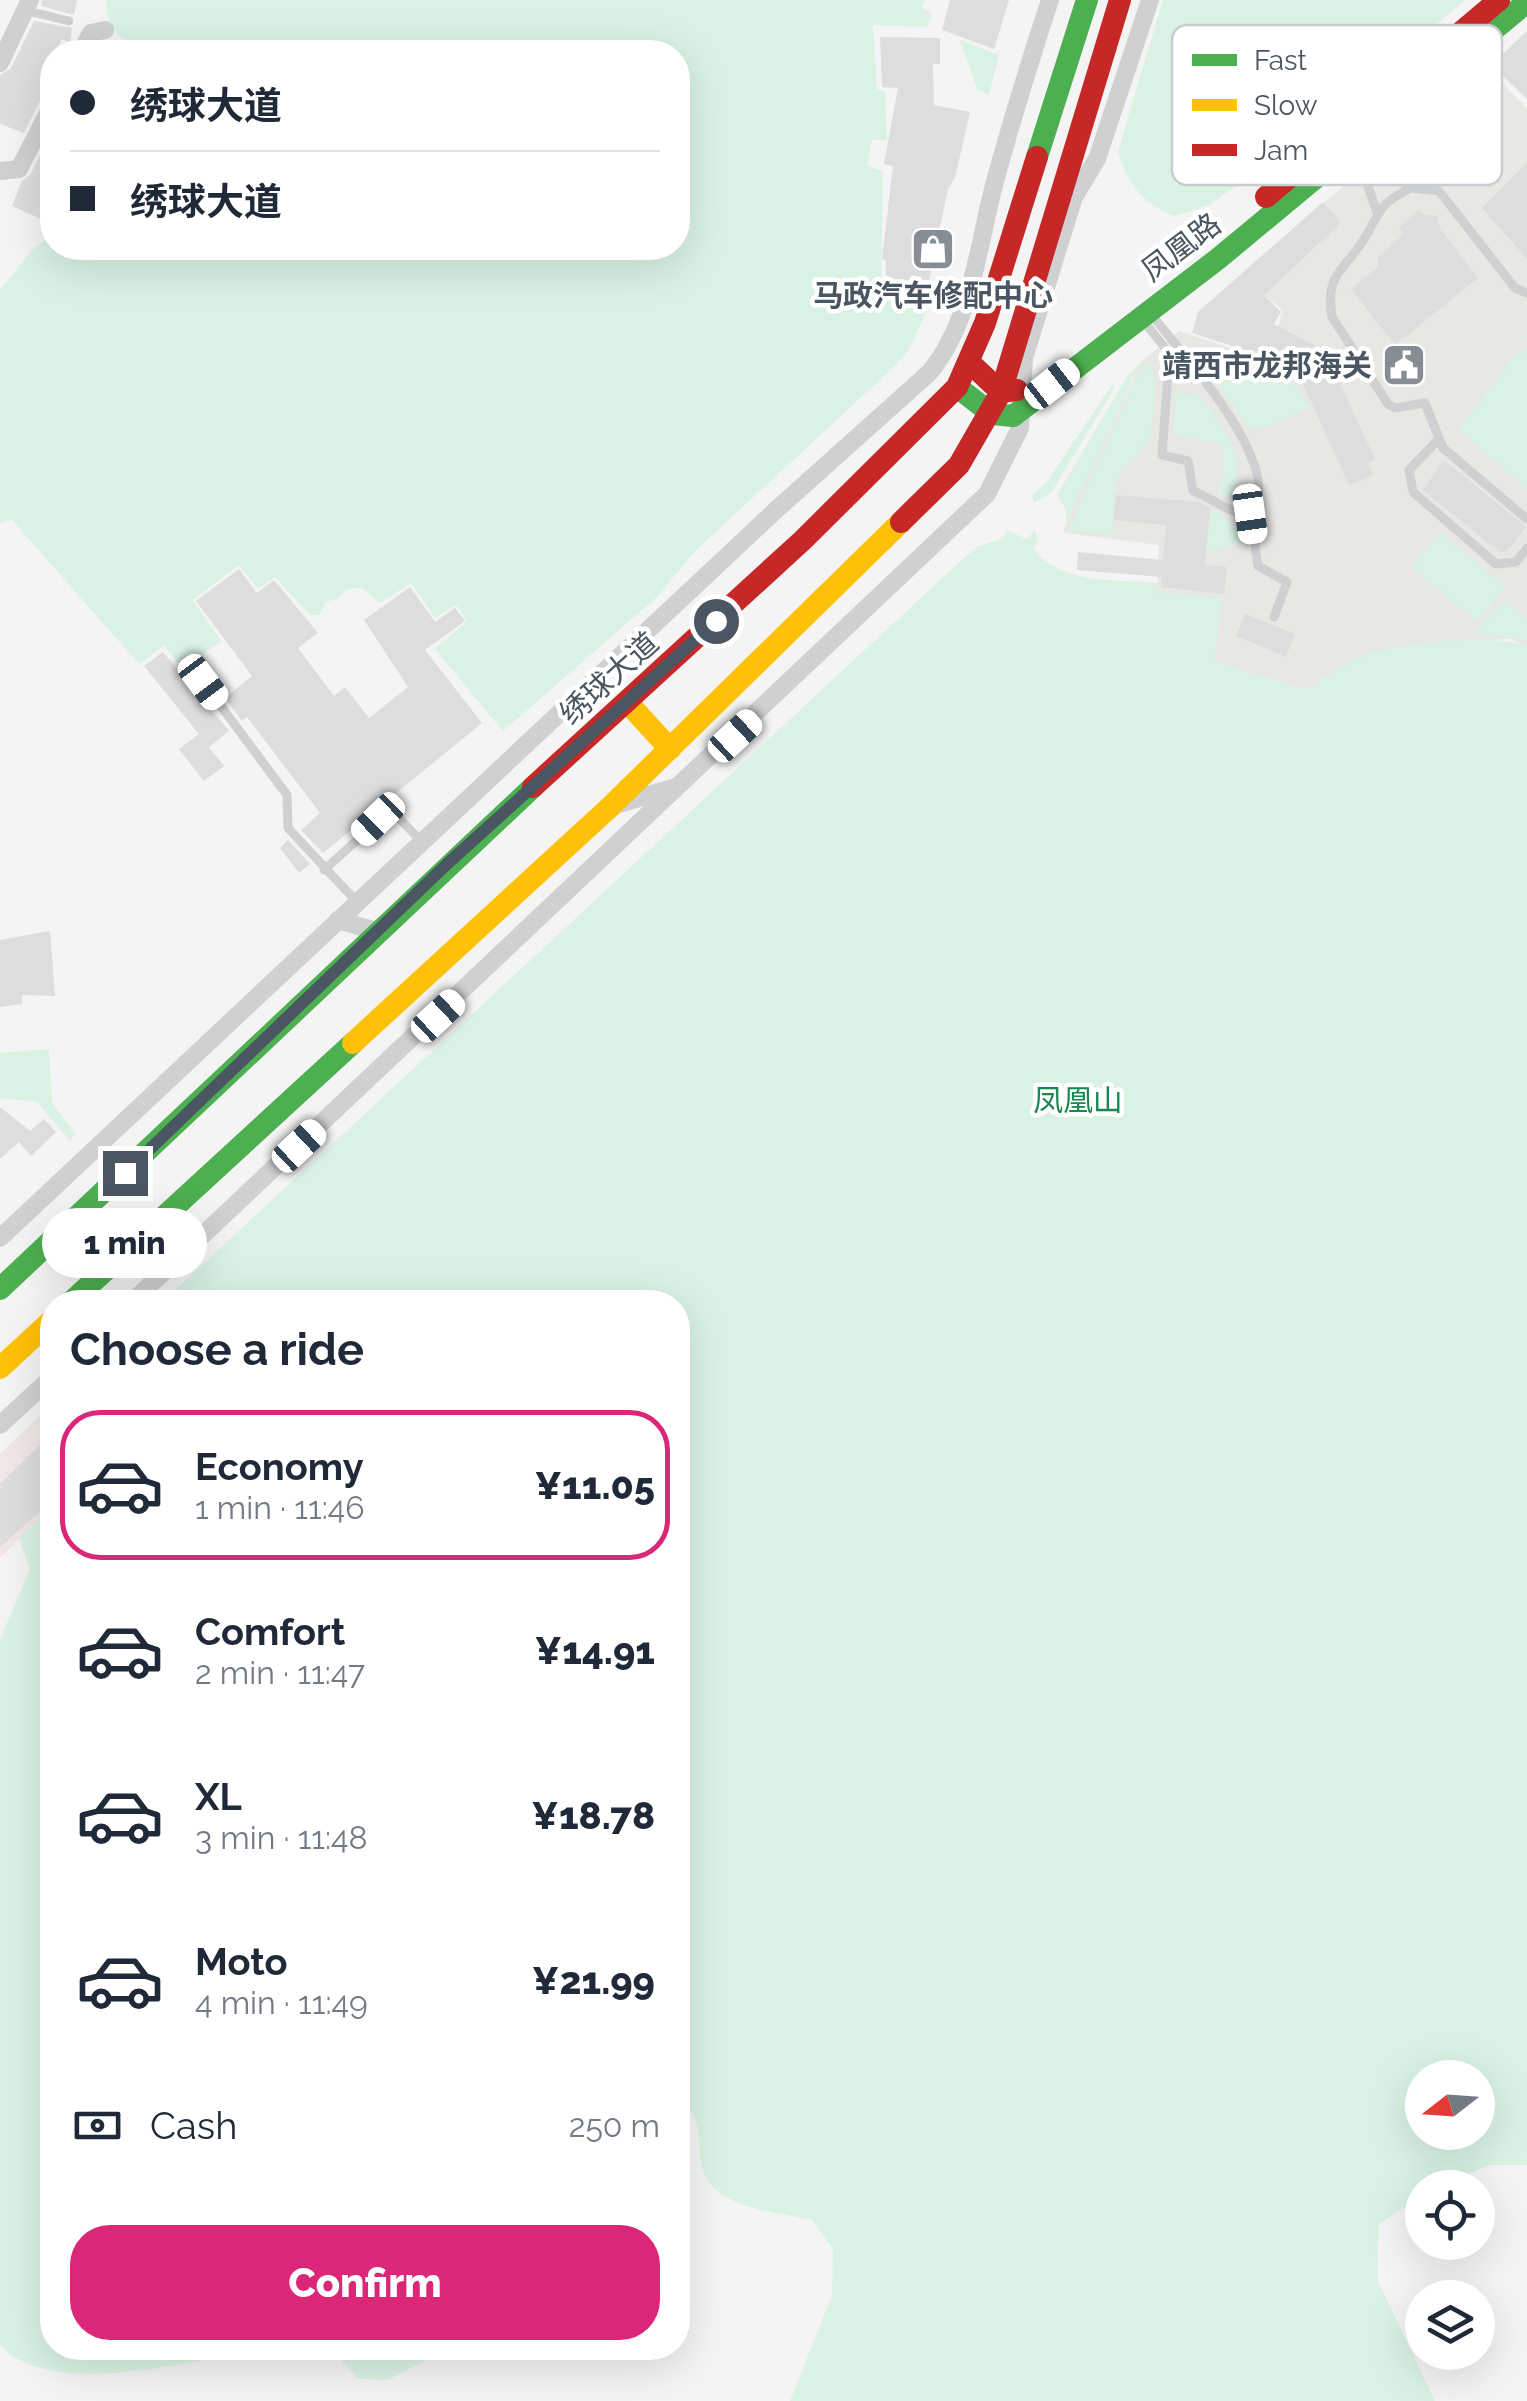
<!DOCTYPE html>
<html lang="en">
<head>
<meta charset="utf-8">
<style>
  :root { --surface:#fff; --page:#f2f2f3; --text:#1f2937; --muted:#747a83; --line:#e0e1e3; --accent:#db2777 }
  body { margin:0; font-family:Raleway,"Noto Sans SC",sans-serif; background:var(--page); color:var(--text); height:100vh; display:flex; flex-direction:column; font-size:38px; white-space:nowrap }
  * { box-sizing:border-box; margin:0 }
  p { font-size:32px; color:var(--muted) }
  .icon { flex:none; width:55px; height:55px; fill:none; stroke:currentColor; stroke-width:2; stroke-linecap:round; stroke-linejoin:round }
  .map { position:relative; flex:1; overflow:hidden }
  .panel { position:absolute; left:40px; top:1290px; width:650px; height:1070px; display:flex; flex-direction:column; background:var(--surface); border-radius:40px; box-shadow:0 10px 40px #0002 }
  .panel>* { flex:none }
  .top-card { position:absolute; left:40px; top:40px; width:650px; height:220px; border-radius:40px; box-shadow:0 10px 40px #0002; display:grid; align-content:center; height:220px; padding:0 30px; background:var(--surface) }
  .needle { width:65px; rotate:253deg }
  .tools { position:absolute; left:1405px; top:2060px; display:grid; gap:20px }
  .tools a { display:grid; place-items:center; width:90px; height:90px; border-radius:50%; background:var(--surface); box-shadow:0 10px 40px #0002; font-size:50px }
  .end { position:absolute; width:45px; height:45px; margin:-22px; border:12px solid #4a5661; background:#fff; box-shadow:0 0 0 5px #fff }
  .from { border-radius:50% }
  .bubble { position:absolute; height:70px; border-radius:35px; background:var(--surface); box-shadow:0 10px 40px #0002; font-size:32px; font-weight:800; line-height:70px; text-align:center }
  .car { position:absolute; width:30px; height:60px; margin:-30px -15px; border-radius:12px; box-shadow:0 0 8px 2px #0007; background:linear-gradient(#fff 24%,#345 0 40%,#fff 0 76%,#345 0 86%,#fff 0) }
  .top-card b { display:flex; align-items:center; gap:35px; height:95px; font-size:38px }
  .top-card b+b { border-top:2px solid var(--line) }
  .top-card i { width:25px; height:25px; background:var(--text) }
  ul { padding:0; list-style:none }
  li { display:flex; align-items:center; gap:30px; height:150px; margin:0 20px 15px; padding:0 10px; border:5px solid transparent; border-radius:40px }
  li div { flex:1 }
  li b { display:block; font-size:38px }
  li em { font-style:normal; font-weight:800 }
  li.on { border-color:var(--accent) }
  li>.icon { width:90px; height:90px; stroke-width:1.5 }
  h2 { padding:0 30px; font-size:45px; line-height:120px }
  .pay { display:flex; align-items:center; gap:25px; height:110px; padding:0 30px; font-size:38px }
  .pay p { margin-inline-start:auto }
  .button { display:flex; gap:20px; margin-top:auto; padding:20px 30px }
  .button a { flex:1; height:115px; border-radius:40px; background:var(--accent); color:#fff; font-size:40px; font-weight:800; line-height:115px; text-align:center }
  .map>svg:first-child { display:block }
  .commercial { fill:#e8e7e3 }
  .medical { fill:#f1e7e6 }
  .green { fill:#d9f2e3; fill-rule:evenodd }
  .building { fill:#ddddde }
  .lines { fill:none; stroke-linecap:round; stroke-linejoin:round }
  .lane { stroke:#ced0d2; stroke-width:9 }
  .street { stroke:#ced0d2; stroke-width:18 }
  .fast { stroke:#4caf50; stroke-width:22 }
  .slow { stroke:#ffc107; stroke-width:22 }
  .jam { stroke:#c62828; stroke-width:22 }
  .route { stroke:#4a5661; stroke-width:12 }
  .labels { text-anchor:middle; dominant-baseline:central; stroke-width:9; stroke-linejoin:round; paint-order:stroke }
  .street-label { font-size:30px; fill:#4a5661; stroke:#fff }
  .poi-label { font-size:30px; font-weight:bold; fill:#4a5661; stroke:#fff }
  .park-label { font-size:30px; fill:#17864f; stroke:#fff }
  .key { fill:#fff; stroke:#c9ccd0; stroke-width:2.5 }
  .key-label { font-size:28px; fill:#4a5661 }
</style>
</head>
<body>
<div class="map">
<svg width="1527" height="2401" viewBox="0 0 1527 2401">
  <rect width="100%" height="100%" fill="#f4f4f4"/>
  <!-- commercial -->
  <polygon class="commercial" points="1485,65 1527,108 1527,646 1509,639 1426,643 1327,676 1307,690 1215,662 1157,592 1159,545 1065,533 1063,529 1142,361 1179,331 1266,360 1269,357 1283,310 1240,275"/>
  <!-- medical -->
  <polygon class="medical" points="52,1404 52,1508 0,1558 0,1454"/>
  <!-- green -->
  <g class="green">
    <path d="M 106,0 L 925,0 L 922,8 L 932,13 L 927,27 L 873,25 L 877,89 L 885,91 L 887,141 L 872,139 L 867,166 L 883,171 L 881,295 L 927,310 L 908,351 L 895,366 L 694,552 L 657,597 L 503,731 L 435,649 L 467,621 L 456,605 L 435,618 L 411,583 L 380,603 L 362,588 L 347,589 L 337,599 L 326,602 L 319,615 L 310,615 L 275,577 L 258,589 L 239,565 L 193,600 L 221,641 L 183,669 L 164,645 L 139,664 L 12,520 L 0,523 L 0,290 L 32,250 L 52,235 L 52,248 L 678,248 L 678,52 L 143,52 L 141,47 C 114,36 108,29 106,0 Z"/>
    <path d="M 1163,0 L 1466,0 L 1235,187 L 1209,205 L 1175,216 C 1142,204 1127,183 1118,151 Z"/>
    <polygon points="960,40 999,55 989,95 977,89"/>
    <path d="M 1214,345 C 1262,361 1286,357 1309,408 L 1261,429 L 1250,428 C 1231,402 1204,378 1214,345 Z"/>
    <polygon points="1527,348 1527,489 1458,430 1513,357"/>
    <polygon points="1142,361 1135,374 1066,524 1066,509 1057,495 1127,377"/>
    <polygon points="1148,362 1156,376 1151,439 1116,479 1112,534 1068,531 1138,373"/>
    <polygon points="1114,382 1113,390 1051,493 1034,503 1032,495 1046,483"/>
    <path d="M 1176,390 L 1187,395 L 1199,393 C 1219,422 1255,462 1228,498 L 1218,492 L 1224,467 L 1221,444 L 1173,435 Z"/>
    <polygon points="1213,508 1237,527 1241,544 1207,551 1166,547 1162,527 1209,531"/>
    <path d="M 1006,530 L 1027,539 L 1035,530 L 1038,541 L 1033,549 C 1064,585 1112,579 1157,583 L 1157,592 L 1222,598 L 1215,662 L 1307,690 C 1323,681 1335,668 1352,660 C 1386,643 1491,632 1527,646 L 1527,2165 L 1490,2165 L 1436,2187 L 1422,2188 L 1422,2196 L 1379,2224 L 1377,2279 L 1435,2401 L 790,2401 L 832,2295 L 833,2249 L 812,2220 C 779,2212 710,2209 702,2166 C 697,2143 703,2138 692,2112 L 678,2111 L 678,1302 L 162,1302 L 952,569 L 978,546 L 1003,539 ZM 1422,2078 L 1478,2078 L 1478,2132 L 1422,2132 Z"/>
    <polygon points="1441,532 1506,587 1477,622 1411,567"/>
    <polygon points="1506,599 1527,620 1527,641 1473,633"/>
    <polygon points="49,1049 52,1103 75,1134 70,1141 37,1102 0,1098 0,1053"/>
    <path d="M 52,1508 L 52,2348 L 266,2348 C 198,2360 51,2401 0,2345 L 0,1639 L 30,1569 L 19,1538 Z"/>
    <polygon points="330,2348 329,2348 449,2348 388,2380 358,2379"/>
  </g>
  <!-- building -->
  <g class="building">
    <polygon points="42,0 77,0 74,15 41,6"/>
    <polygon points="950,0 1009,0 994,49 942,30"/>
    <polygon points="34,21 72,28 70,42 61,39 57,52 52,52 52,93 41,98 24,133 0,124 0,75 11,68"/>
    <polygon points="1527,31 1527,99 1491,65"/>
    <polygon points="880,37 940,38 940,64 933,64 934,105 970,112 955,178 948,189 924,304 885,293 886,260 882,259 893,166 884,164 898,88 882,87"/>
    <polygon points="52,131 52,224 12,206 22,181 30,175"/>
    <polygon points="1527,163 1527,259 1482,208"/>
    <polygon points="1323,202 1341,223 1264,295 1281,312 1274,324 1318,347 1329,360 1375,459 1368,463 1373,475 1349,485 1297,371 1282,362 1192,333 1198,312"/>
    <polygon points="1419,210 1423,215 1437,216 1440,229 1478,278 1395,345 1351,289 1378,267 1378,257 1403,235 1399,227"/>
    <polygon points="1444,460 1526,527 1509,549 1501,553 1423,490"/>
    <polygon points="1116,495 1198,502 1210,508 1205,565 1227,567 1224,594 1161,587 1162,577 1077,570 1078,552 1163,560 1166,525 1113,520"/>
    <polygon points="239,569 257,593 274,580 318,633 298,648 334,696 345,687 369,718 408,687 364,620 410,587 435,622 455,608 465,621 425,650 482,723 323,853 301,830 320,813 247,717 242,721 225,698 252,676 196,601"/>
    <polygon points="1245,614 1295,634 1286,657 1236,636"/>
    <polygon points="163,652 229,731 209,747 224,766 204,781 179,749 199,734 144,666"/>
    <polygon points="288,840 310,864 299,873 280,848"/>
    <polygon points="50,931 55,996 22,995 22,1004 0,1007 0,940"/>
    <polygon points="0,1107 30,1131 44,1119 56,1132 31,1156 19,1142 0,1159"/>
    <polygon points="52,1433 52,1501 0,1547 0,1484"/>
  </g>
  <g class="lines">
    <!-- lane -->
    <g class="lane">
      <polyline points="28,11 69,21"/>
      <polyline points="1363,142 1386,169 1411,188"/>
      <polyline points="1347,157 1366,180 1376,210"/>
      <path d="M 1527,293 L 1515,288 L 1439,191 L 1411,188 C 1376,206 1383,209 1364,239 C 1344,272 1325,272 1332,317 L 1388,404 L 1395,408 L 1425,403 L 1443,448 L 1527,519"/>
      <path d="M 1141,318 L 1166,349 L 1169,361 L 1162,455 L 1188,461 L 1193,491 C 1212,498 1231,515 1250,514 C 1291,470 1178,349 1151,314"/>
      <polyline points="1437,441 1409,470 1413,492 1496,564 1516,562 1527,548"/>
      <polyline points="1250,514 1258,566 1287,582 1274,617"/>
      <polyline points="203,682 287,795 288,828 357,902"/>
      <polyline points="324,870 385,815 398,817 421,841"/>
    </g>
    <!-- street -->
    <g class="street">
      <polyline points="81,52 91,33 105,30"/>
      <polyline points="0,63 30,0"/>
      <polyline points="0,171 19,169 52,105"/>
      <polyline points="615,805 676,787"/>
      <polyline points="338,920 376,931"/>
      <path d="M 0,1238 L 776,510 L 929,373 C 971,323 978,247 994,185 C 1011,123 1030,61 1050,0"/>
      <polyline points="132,1302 987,494 1020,428 1024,358 1074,197 1097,159 1150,0"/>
      <polyline points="0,1425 52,1377"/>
    </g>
    <!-- fast -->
    <g class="fast">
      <polyline points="1037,157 1087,0"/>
      <polyline points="957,387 992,414 1013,416 1219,258 1527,2"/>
      <polyline points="0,1289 533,787"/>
      <polyline points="71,1302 353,1043"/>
    </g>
    <!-- slow -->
    <g class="slow">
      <polyline points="627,702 670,749"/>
      <polyline points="353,1043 610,807 901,522"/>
      <polyline points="0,1368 52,1320"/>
    </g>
    <!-- jam -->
    <g class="jam">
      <polyline points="1266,197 1499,0"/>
      <polyline points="969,362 1001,392 1017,390"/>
      <polyline points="901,522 959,465 1001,392 1120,0"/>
      <polyline points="533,787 803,540 957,387 985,323 1037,157"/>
    </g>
  </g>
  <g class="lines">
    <!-- route -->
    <polyline class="route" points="125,1173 447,864 716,621"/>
  </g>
  <!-- icons -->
  <defs>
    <g id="shop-square" transform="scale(2.25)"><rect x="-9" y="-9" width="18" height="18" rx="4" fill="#868d94" stroke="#fff"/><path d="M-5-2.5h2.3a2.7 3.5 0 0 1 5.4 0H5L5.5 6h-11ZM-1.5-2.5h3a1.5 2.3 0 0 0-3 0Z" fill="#fff"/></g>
    <g id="civic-square" transform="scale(2.25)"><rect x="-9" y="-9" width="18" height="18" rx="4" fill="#868d94" stroke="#fff"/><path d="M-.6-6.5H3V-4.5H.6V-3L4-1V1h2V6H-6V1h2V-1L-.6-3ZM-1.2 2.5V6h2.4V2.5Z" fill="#fff"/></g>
  </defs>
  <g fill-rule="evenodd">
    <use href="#shop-square" x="933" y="249"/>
    <use href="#civic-square" x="1404" y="365"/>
  </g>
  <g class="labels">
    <!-- street labels -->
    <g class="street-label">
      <text transform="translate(1181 247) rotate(-37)">凤凰路</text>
      <text transform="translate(609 678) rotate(-42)">绣球大道</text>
    </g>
    <!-- poi labels -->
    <g class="poi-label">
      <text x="933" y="295">马政汽车修配中心</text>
      <text x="1372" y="365" text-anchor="end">靖西市龙邦海关</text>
    </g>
    <!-- park labels -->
    <g class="park-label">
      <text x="1078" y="1100">凤凰山</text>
    </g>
  </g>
  <!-- legend -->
  <rect x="1172" y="25" width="330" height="160" rx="15" class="key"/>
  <rect x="1192" y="54" width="45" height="12" fill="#4caf50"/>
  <rect x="1192" y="99" width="45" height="12" fill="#ffc107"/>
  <rect x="1192" y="144" width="45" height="12" fill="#c62828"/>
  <g class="key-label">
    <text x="1254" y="70">Fast</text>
    <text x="1254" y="115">Slow</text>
    <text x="1254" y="160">Jam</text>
  </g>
</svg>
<div class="tools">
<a><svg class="needle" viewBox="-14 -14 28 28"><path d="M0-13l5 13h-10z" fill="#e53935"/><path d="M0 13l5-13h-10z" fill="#747a83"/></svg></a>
<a><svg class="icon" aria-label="locate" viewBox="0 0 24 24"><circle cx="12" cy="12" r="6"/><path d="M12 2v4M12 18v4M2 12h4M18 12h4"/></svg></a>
<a><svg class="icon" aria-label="layers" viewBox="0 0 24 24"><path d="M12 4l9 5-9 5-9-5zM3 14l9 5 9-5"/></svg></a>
</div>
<i class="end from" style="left:716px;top:621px"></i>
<i class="end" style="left:125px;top:1173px"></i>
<div class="bubble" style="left:42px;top:1208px;width:165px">1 min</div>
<i class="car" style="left:1052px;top:384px;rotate:52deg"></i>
<i class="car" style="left:1250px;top:514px;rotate:172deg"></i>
<i class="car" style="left:203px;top:682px;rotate:143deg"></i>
<i class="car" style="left:735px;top:736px;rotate:47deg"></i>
<i class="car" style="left:378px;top:819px;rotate:226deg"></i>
<i class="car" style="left:438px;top:1016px;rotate:47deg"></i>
<i class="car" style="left:299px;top:1146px;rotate:47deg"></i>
<div class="top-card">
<b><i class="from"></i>绣球大道</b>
<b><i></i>绣球大道</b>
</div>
<section class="panel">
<h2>Choose a ride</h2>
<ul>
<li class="on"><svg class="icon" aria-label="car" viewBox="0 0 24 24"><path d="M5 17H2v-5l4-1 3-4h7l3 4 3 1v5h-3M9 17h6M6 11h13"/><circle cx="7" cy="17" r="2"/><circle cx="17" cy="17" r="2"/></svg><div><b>Economy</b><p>1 min · 11:46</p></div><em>¥11.05</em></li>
<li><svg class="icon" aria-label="car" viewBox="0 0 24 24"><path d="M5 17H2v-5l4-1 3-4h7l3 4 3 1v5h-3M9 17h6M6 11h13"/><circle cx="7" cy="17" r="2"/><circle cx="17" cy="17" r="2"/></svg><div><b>Comfort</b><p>2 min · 11:47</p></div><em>¥14.91</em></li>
<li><svg class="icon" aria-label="car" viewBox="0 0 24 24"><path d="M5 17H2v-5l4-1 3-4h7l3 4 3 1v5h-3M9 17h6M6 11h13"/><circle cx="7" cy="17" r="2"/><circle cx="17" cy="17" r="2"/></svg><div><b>XL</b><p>3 min · 11:48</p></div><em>¥18.78</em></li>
<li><svg class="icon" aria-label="car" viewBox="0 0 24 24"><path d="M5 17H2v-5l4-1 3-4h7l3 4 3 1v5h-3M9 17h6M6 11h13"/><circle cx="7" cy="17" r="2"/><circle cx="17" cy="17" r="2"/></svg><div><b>Moto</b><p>4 min · 11:49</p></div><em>¥21.99</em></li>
</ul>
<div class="pay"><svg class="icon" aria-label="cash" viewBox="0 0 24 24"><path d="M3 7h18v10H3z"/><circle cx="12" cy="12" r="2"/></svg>Cash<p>250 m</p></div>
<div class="button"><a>Confirm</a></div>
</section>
</div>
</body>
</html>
